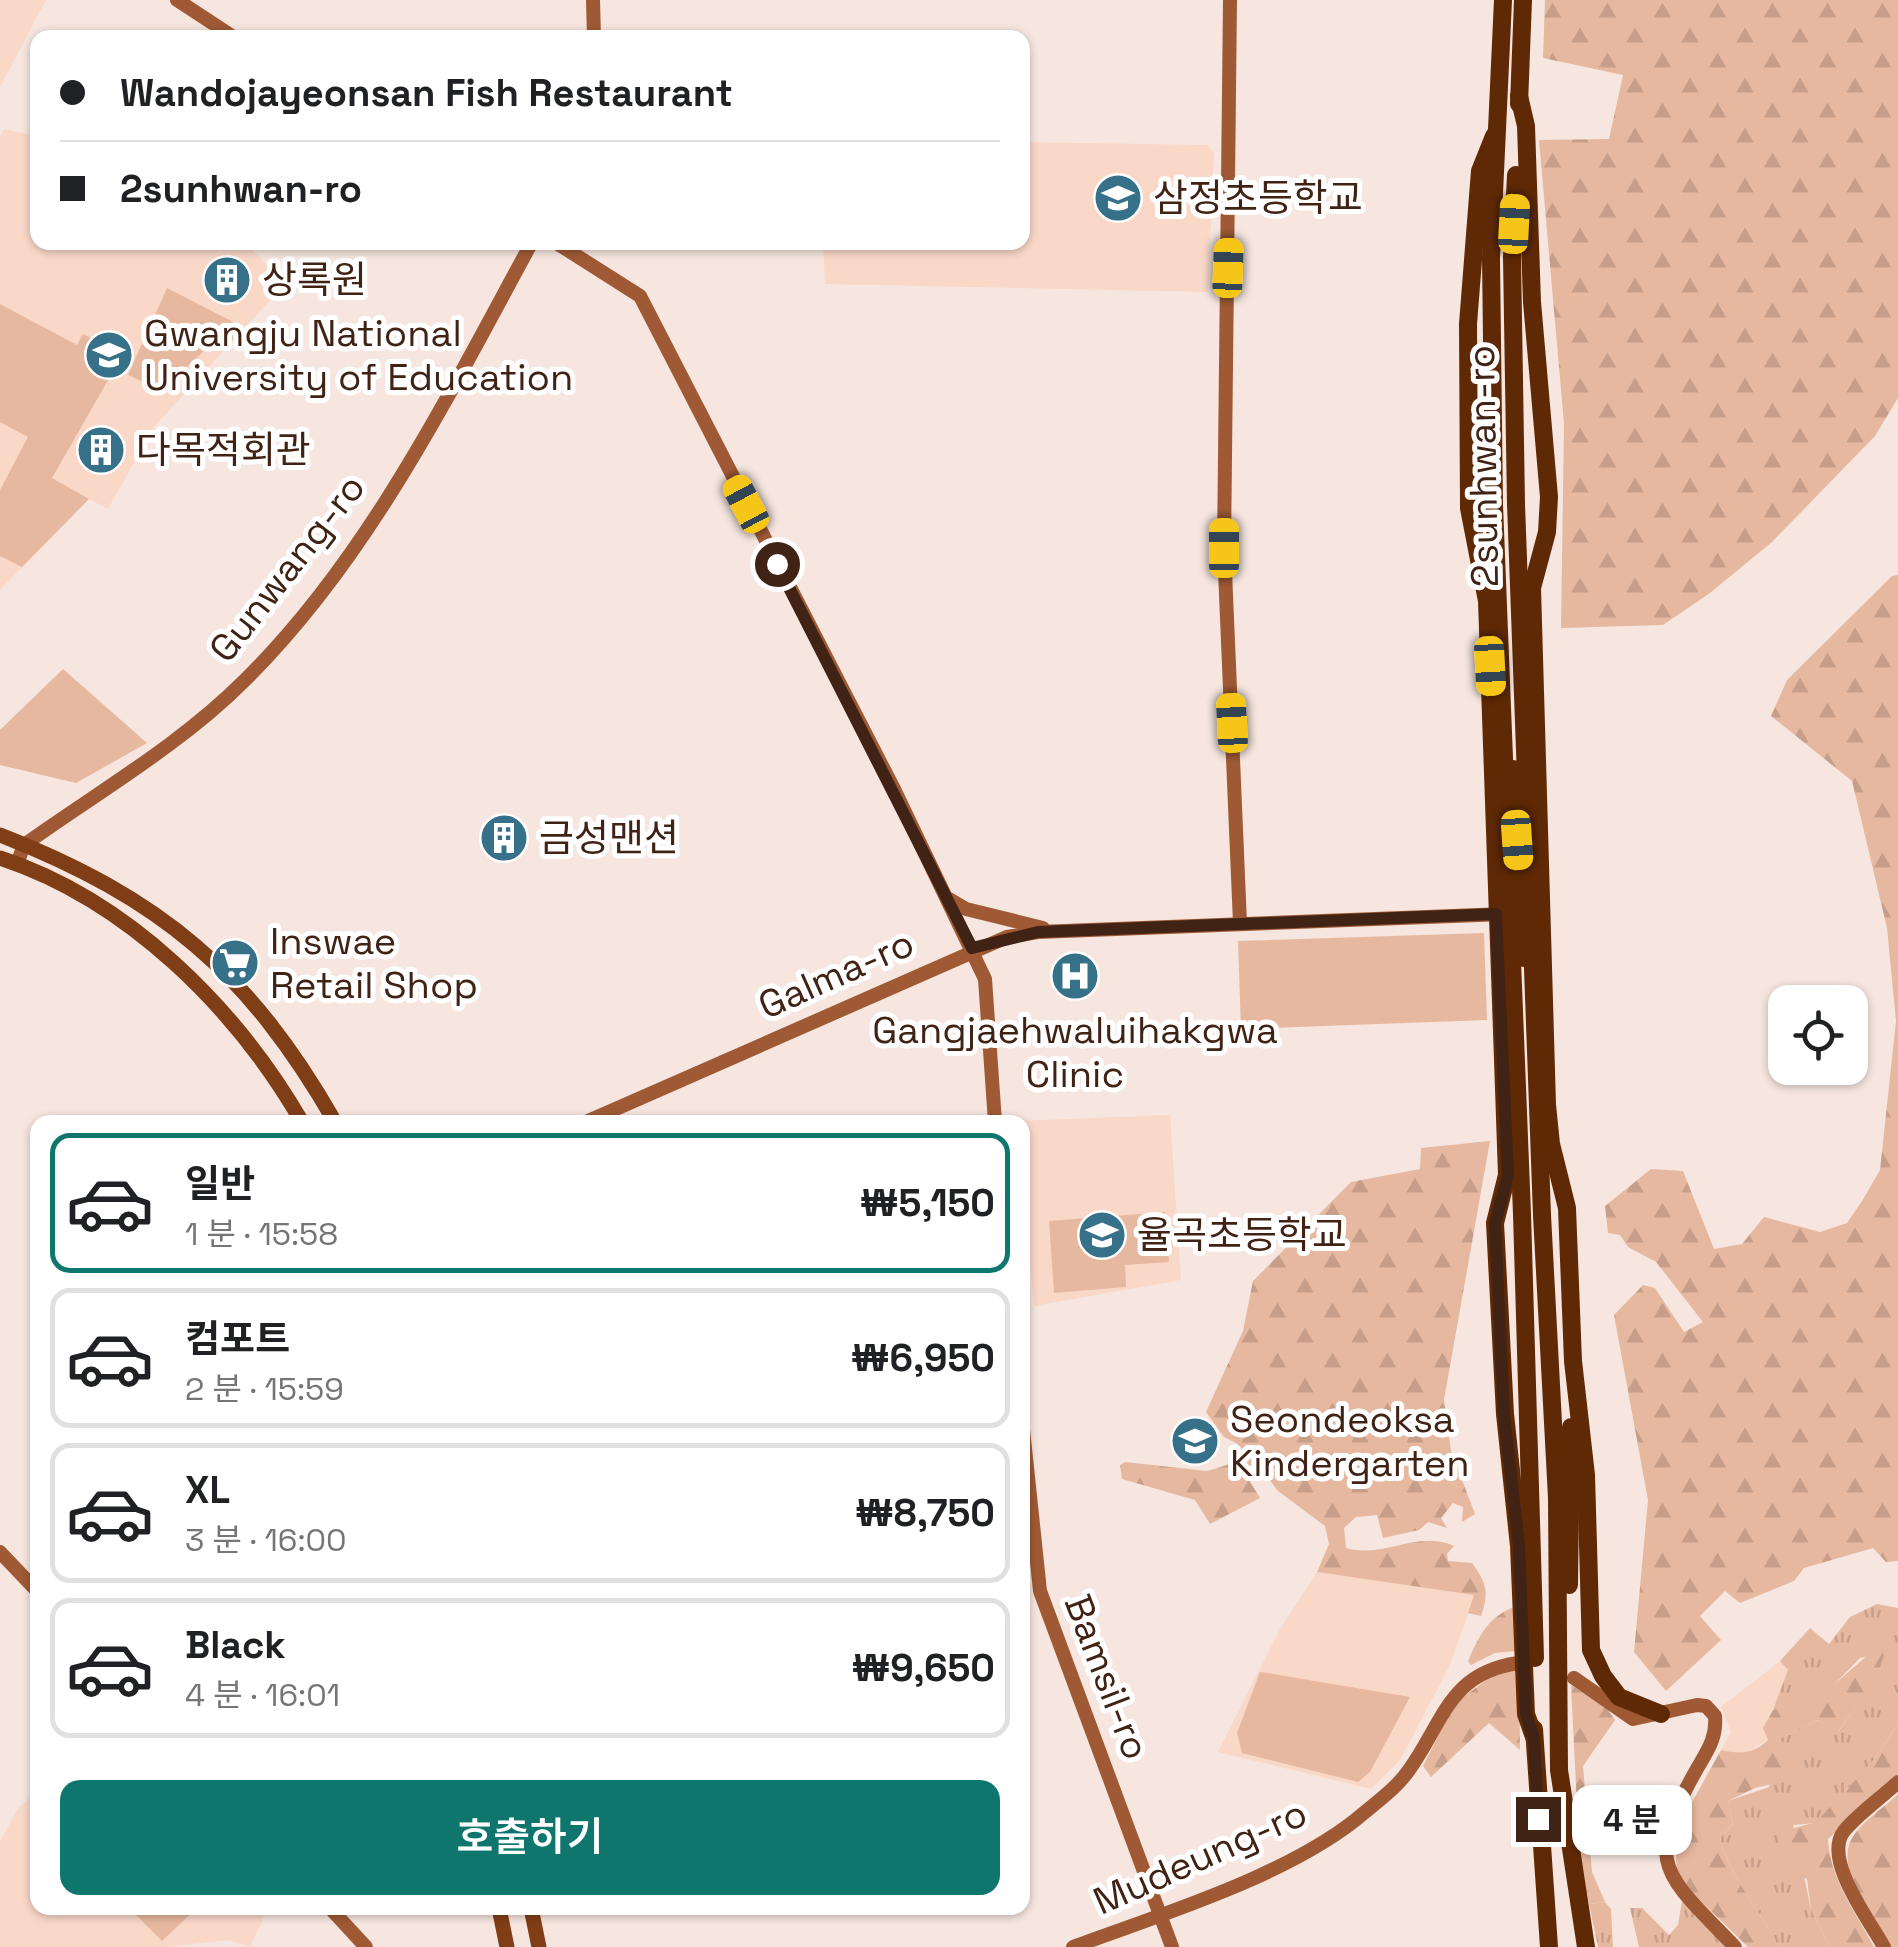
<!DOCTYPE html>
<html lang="ko">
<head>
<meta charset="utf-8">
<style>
  :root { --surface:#fff; --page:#f2f2f2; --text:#202124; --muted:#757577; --line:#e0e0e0; --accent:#0f766e }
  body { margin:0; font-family:"Space Grotesk","Noto Sans KR",sans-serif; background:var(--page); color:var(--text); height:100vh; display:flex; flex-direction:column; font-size:38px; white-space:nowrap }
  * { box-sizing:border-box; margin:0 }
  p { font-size:32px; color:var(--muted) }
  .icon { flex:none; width:55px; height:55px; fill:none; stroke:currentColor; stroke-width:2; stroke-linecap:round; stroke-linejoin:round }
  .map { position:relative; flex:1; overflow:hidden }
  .sheet { position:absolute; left:30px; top:1115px; width:1000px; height:800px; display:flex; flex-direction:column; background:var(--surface); border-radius:20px; box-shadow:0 2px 8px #0004 }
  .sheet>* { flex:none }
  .hud { position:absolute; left:30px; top:30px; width:1000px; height:220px; border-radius:20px; box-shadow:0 2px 8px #0004; display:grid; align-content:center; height:220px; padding:0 30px; background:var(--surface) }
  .controls { position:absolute; left:1768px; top:985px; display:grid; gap:20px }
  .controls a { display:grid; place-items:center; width:100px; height:100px; border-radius:20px; background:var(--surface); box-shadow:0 2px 8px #0004; font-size:50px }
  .end { position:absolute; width:45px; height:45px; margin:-22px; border:12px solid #402314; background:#fff; box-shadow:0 0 0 5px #fff }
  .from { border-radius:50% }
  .bubble { position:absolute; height:70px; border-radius:20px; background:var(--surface); box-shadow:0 2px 8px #0004; font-size:32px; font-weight:600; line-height:70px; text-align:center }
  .car { position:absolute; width:30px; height:60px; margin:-30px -15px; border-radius:12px; box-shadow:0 0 8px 2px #0007; background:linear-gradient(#f5c518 24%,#345 0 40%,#f5c518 0 76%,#345 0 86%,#f5c518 0) }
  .hud b { display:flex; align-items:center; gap:35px; height:95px; font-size:38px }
  .hud b+b { border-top:2px solid var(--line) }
  .hud i { width:25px; height:25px; background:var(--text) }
  ul { padding:18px 0 0; list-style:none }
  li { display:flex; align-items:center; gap:30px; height:140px; margin:0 20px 15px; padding:0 10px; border:5px solid var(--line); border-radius:20px }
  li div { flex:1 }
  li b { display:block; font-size:38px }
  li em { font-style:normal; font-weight:600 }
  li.active { border-color:var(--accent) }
  li>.icon { width:90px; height:90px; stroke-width:1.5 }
  .cta { display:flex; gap:20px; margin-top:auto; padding:20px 30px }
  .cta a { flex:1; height:115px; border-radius:20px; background:var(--accent); color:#fff; font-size:40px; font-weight:600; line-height:115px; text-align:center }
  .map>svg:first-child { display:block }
  .built { fill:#fad8c8 }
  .grass { fill:url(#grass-tufts) }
  .forest { fill:url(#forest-firs) }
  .green { fill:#e7b8a0 }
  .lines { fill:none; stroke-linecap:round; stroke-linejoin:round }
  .secondary { stroke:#9f5a35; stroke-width:14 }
  .primary { stroke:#803e17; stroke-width:15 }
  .highway { stroke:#602905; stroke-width:18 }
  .highway-bridge { stroke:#602905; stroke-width:18 }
  .route { stroke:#402314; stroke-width:12 }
  .labels { text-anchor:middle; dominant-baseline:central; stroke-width:10; stroke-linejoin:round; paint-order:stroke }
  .poi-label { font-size:38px; fill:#402314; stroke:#fff; text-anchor:start }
  .street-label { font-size:38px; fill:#402314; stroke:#fff }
</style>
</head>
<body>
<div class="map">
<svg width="1898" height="1947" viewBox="0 0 1898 1947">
  <defs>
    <pattern id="grass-tufts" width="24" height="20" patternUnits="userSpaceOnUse" patternTransform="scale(2.5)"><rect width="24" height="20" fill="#e7b8a0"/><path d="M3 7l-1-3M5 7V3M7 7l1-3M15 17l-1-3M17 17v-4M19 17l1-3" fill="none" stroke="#c79e89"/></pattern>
    <pattern id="forest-firs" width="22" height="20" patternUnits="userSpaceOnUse" patternTransform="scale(2.5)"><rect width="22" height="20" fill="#e7b8a0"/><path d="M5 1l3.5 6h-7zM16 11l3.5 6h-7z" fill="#c79e89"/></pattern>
  </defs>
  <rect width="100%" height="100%" fill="#f6e6df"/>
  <!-- built -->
  <g class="built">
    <polygon points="0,0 46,0 0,87"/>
    <polygon points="4,129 37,136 38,242 247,243 284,285 154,427 108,509 89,499 0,590 0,136"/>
    <polygon points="1023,142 1207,145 1214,153 1208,292 825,284 823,243 1022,242"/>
    <polygon points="1170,1115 1181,1280 1034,1306 1023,1189 1022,1122 1016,1121"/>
    <polygon points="1317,1572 1475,1595 1449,1667 1400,1760 1371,1789 1218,1752 1280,1629"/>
    <polygon points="1780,1661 1788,1670 1788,1679 1763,1728 1768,1740 1744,1754 1721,1750 1731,1732 1721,1707"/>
    <polygon points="37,1791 38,1908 268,1908 250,1947 229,1940 167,1947 0,1947 0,1842 17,1810"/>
  </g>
  <!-- grass -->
  <g class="grass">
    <path d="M 1877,1604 L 1898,1608 L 1898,1724 L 1873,1761 L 1816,1823 L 1793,1825 L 1811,1909 L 1830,1947 L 1778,1947 C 1761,1908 1730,1880 1720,1838 L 1733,1824 L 1728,1801 L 1769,1787 L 1779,1739 L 1818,1720 L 1838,1732 L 1876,1678 L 1885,1653 L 1860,1658 L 1830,1689 L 1773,1710 L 1788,1670 L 1780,1661 L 1810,1628 L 1829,1644 L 1850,1617 Z"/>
    <polygon points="1682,1901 1728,1947 1639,1947 1630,1908 1642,1908 1669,1935 1678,1925"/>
    <polygon points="1605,1902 1611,1909 1613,1947 1598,1947 1589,1904"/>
  </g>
  <!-- forest -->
  <g class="forest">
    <polygon points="1545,0 1898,0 1898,398 1875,436 1772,542 1710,593 1663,625 1561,628 1564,424 1539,140 1609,139 1623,75 1543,58"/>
    <polygon points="1898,575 1898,1561 1886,1562 1873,1548 1804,1568 1794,1581 1740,1603 1725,1591 1700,1616 1721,1640 1666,1691 1634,1652 1648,1500 1614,1315 1643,1285 1655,1288 1684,1332 1703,1322 1656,1262 1628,1247 1620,1235 1608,1233 1605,1206 1651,1169 1683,1171 1714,1249 1742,1244 1764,1217 1820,1232 1847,1223 1862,1201 1880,1170 1896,1021 1887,928 1852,781 1771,716 1787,680 1892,576"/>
    <path d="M 1490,1141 L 1444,1400 L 1451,1451 L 1475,1514 L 1462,1522 L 1463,1507 L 1453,1503 L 1441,1518 L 1447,1528 L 1428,1522 L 1419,1530 L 1383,1538 L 1377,1515 L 1356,1517 L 1344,1528 L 1346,1548 C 1385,1559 1417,1529 1454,1546 L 1447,1554 L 1448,1561 L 1472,1563 C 1487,1583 1489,1593 1481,1616 L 1468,1613 L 1474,1595 L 1317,1572 L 1329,1544 L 1325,1526 L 1278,1491 L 1258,1465 L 1241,1467 L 1260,1498 L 1210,1524 L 1195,1500 L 1122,1479 L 1120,1465 L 1125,1462 L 1207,1471 L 1227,1465 L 1238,1444 L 1224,1437 L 1206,1412 L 1243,1331 L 1253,1281 L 1351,1182 L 1420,1169 L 1421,1148 Z"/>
    <path d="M 1516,1606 L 1518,1651 L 1495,1653 L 1471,1665 L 1468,1661 C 1480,1634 1488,1617 1516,1606 Z"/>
    <path d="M 1877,1647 L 1885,1653 L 1876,1679 L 1837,1733 L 1818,1720 L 1780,1739 L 1793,1754 L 1798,1778 L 1755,1788 L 1728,1801 L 1733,1824 L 1720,1838 C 1730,1880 1761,1908 1778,1947 L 1748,1947 L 1677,1878 L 1675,1833 L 1721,1750 C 1741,1754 1753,1754 1768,1740 L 1763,1728 L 1773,1710 L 1830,1688 Z"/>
    <polygon points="1501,1669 1519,1669 1520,1750 1489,1723 1431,1777 1423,1766 1455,1703"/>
    <polygon points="1571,1685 1606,1707 1615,1720 1583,1766 1592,1872 1605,1902 1589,1904 1579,1846"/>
    <path d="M 1898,1724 L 1898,1774 L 1828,1839 C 1830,1880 1856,1912 1874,1947 L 1830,1947 L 1811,1909 L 1807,1879 L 1788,1870 L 1776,1833 L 1816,1822 L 1873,1761 Z"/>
    <path d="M 1898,1794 L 1898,1947 L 1890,1947 C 1875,1921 1834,1869 1852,1838 C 1862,1821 1884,1808 1898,1794 Z"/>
  </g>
  <!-- green -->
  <g class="green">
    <polygon points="167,288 245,328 230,343 218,338 162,390 128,375"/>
    <polygon points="0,304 77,345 83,334 123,354 52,478 89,499 22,567 0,556 0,490 28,437 0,422"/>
    <polygon points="63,669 147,743 76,783 0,765 0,730"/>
    <polygon points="1484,933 1487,1020 1241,1029 1238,941"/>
    <polygon points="1165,1212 1169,1262 1125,1265 1126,1287 1054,1293 1049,1221"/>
    <polygon points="1260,1672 1261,1672 1410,1697 1370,1772 1358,1782 1242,1753 1237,1733"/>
    <polygon points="129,1908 197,1908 162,1941"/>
  </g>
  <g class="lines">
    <!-- secondary -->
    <g class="secondary">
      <polyline points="177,0 235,38"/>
      <polyline points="593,0 594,38"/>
      <polyline points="1230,0 1224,548 1240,923"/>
      <polyline points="555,242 640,296 894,789 985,979 995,1122"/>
      <path d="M 17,864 L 24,845 C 98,792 180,745 244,681 C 368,559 449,394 532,242"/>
      <polyline points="949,899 966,909 1043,928"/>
      <polyline points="586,1122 1007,937 1038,932 1505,914"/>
      <polyline points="1022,1420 1040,1591 1172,1947"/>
      <polyline points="0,1552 38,1592"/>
      <path d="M 1574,1678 L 1633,1719 L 1697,1705 L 1706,1706 L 1715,1716 C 1717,1737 1708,1750 1698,1767 C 1642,1865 1663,1872 1735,1947"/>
      <polyline points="330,1908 366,1947"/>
      <path d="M 1073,1947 C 1162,1914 1294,1874 1365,1812 C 1380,1800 1398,1786 1409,1770 C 1444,1721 1449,1673 1518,1663"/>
      <path d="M 1884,1947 C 1870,1921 1822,1859 1844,1831 C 1859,1813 1881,1798 1898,1782"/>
    </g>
    <!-- primary -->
    <g class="primary">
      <path d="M 0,835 C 161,898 249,972 335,1122"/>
      <path d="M 0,858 C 128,900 236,1008 302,1122"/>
      <polyline points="499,1908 507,1947"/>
      <polyline points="531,1908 539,1947"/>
    </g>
    <!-- highway -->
    <g class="highway">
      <polyline points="1519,96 1526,126 1532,302 1549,497 1547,532 1532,588 1547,1105 1551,1144 1567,1208 1573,1361 1586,1475 1591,1650 1603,1676 1619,1697 1661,1714"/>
      <polyline points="1519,104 1523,0"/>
      <polyline points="1494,136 1480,171 1468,324 1469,508 1487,601 1507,1175 1495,1223 1505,1414 1519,1546 1526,1714 1534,1737"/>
      <polyline points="1516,504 1512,257 1516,175"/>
      <polyline points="1494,505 1491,258 1503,0"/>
      <polyline points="1513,769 1524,958"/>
      <polyline points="1522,1214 1535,1658"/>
      <polyline points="1542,1215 1557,1498 1559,1770 1586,1947"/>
      <polyline points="1569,1585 1571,1427"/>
      <polyline points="1534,1729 1549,1947"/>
    </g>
    <!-- highway-bridge -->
    <g class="highway-bridge">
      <polyline points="1516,504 1542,1215"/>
      <polyline points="1494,505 1522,1214"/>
    </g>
  </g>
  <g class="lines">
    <!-- route -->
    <polyline class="route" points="777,564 972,948 1038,932 1496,914 1508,1175 1495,1223 1504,1414 1519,1546 1526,1714 1534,1738 1538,1819"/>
  </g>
  <!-- icons -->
  <defs>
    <g id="school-disc" transform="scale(2.5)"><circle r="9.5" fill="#367189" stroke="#fff"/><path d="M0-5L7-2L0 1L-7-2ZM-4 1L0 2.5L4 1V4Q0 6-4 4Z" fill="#fff"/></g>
    <g id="building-disc" transform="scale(2.5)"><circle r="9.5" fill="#367189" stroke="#fff"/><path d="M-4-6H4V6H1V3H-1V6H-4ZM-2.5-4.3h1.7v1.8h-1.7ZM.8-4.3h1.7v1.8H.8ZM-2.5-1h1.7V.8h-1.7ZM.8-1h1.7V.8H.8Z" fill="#fff"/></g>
    <g id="university-disc" transform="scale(2.5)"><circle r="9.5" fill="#367189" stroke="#fff"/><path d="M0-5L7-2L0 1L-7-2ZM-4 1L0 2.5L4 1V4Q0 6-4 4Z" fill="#fff"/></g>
    <g id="supermarket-disc" transform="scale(2.5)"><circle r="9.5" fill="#367189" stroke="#fff"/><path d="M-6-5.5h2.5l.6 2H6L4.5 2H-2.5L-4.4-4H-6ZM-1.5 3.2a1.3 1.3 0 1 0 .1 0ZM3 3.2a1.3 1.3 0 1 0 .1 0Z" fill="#fff"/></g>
    <g id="hospital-disc" transform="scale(2.5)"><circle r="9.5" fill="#367189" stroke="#fff"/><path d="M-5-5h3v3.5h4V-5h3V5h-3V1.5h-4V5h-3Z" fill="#fff"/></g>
  </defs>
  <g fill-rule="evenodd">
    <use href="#school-disc" x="1118" y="198"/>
    <use href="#building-disc" x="227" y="280"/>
    <use href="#university-disc" x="109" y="355"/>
    <use href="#building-disc" x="101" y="450"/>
    <use href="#building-disc" x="504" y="838"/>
    <use href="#supermarket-disc" x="235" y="963"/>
    <use href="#hospital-disc" x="1075" y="976"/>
    <use href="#school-disc" x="1102" y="1235"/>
    <use href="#school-disc" x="1195" y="1441"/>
  </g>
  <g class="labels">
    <!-- poi labels -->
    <g class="poi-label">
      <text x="1153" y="198">삼정초등학교</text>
      <text x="262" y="280">상록원</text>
      <text x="144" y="333">Gwangju National<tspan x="144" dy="44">University of Education</tspan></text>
      <text x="136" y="450">다목적회관</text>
      <text x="539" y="838">금성맨션</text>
      <text x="270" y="941">Inswae<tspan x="270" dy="44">Retail Shop</tspan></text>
      <text x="1075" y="1030" text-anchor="middle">Gangjaehwaluihakgwa<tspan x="1075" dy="44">Clinic</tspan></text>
      <text x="1137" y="1235">율곡초등학교</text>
      <text x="1230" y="1419">Seondeoksa<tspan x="1230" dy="44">Kindergarten</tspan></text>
    </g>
    <!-- street labels -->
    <g class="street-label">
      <text transform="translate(1483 466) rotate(-91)">2sunhwan-ro</text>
      <text transform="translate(287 568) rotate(-52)">Gunwang-ro</text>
      <text transform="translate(836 974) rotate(-24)">Galma-ro</text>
      <text transform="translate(1107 1677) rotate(69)">Bamsil-ro</text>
      <text transform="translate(1200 1857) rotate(-24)">Mudeung-ro</text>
    </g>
  </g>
</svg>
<div class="controls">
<a><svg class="icon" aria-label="locate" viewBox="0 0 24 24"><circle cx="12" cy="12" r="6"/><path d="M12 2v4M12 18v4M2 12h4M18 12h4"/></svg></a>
</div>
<i class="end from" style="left:777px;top:564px"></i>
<i class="end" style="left:1538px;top:1819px"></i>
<div class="bubble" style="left:1572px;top:1785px;width:120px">4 분</div>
<i class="car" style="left:1514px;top:224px;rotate:3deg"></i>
<i class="car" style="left:1228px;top:268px;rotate:2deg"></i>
<i class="car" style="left:746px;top:504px;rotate:332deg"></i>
<i class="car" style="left:1224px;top:548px;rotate:0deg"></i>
<i class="car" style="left:1490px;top:666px;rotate:177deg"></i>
<i class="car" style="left:1232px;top:723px;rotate:357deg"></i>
<i class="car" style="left:1517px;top:840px;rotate:176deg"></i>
<div class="hud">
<b><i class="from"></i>Wandojayeonsan Fish Restaurant</b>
<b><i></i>2sunhwan-ro</b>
</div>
<section class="sheet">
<ul>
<li class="active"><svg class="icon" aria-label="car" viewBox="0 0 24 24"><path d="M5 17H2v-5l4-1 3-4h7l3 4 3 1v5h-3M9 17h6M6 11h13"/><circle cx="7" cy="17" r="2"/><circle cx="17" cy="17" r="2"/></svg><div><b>일반</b><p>1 분 · 15:58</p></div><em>₩5,150</em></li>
<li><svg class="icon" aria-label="car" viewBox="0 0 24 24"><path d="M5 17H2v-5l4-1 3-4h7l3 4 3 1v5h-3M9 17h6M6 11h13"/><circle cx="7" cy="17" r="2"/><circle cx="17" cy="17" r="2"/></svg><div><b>컴포트</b><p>2 분 · 15:59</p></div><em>₩6,950</em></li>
<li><svg class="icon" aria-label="car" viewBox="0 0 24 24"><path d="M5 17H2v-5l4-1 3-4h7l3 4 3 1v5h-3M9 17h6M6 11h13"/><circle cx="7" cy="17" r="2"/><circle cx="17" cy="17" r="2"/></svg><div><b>XL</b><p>3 분 · 16:00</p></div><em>₩8,750</em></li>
<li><svg class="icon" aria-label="car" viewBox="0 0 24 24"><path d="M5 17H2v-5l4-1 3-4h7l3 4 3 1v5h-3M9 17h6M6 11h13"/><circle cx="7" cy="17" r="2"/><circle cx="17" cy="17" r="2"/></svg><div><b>Black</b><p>4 분 · 16:01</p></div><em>₩9,650</em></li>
</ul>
<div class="cta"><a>호출하기</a></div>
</section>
</div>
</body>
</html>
